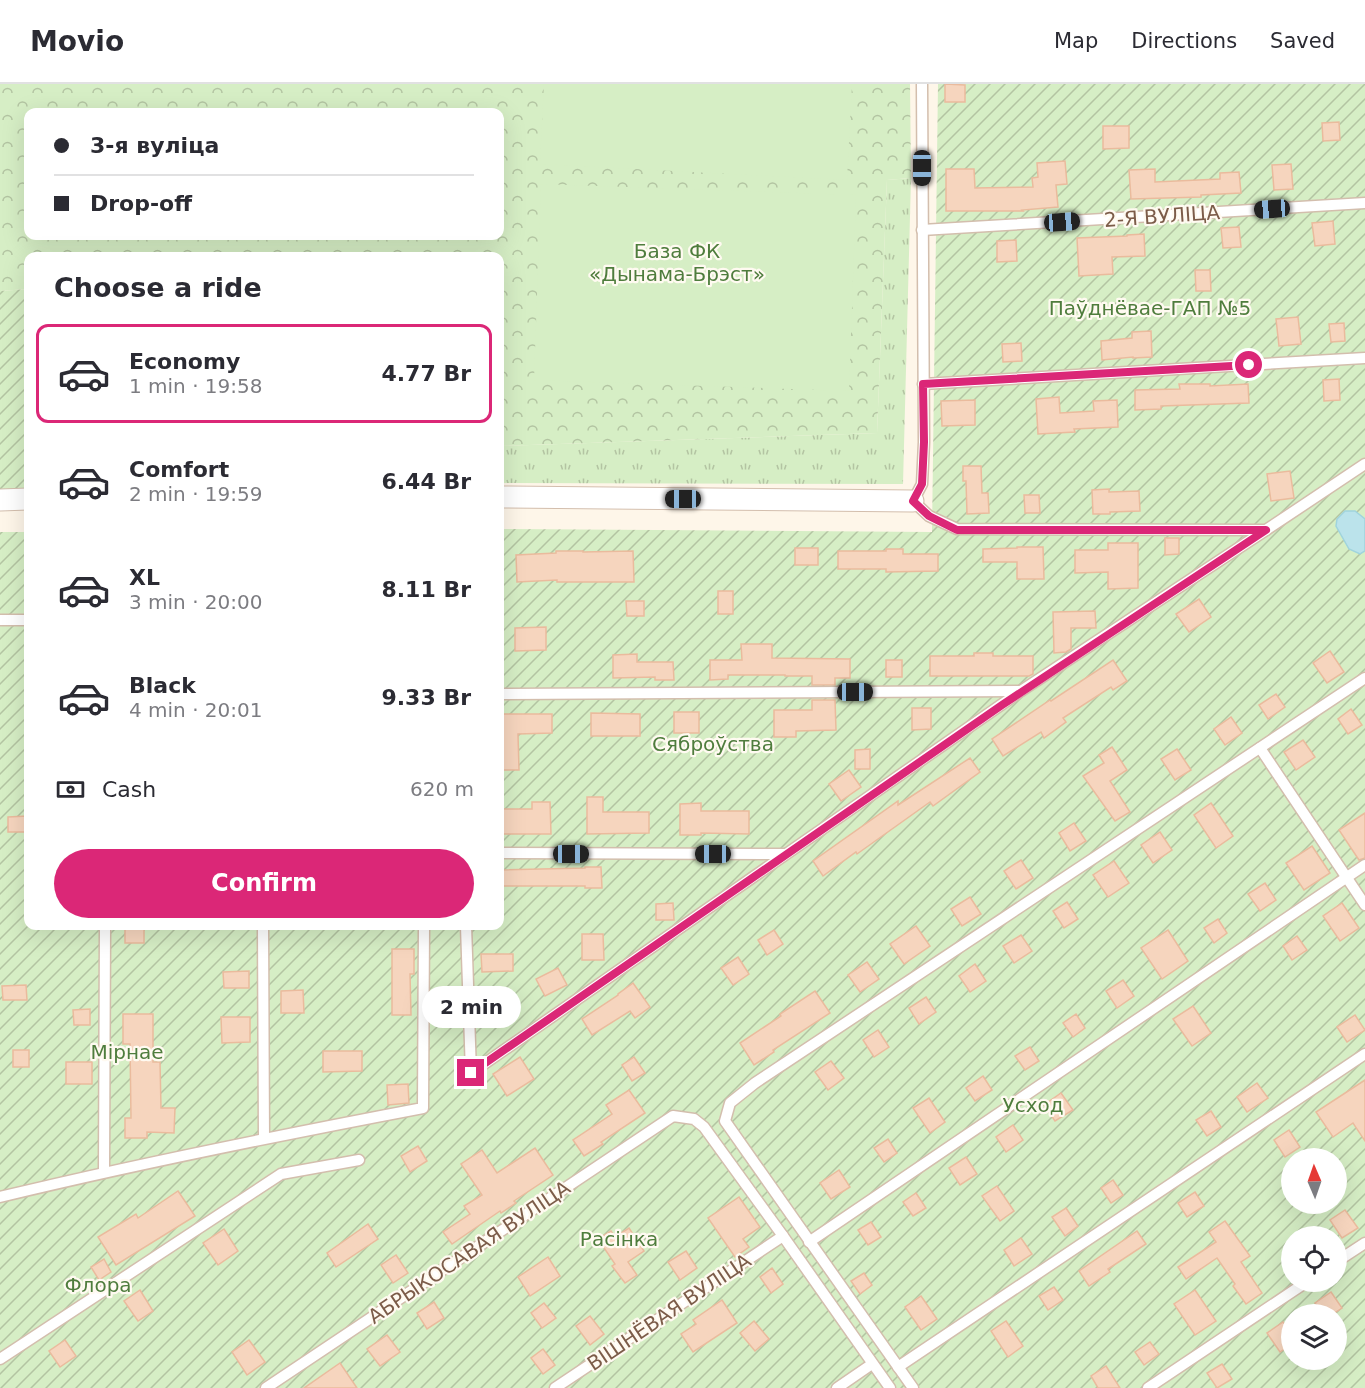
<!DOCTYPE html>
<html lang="en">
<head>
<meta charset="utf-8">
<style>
  :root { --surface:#fff; --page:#f2f2f3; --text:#2b2b33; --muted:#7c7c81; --line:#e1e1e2; --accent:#db2777 }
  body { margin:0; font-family:"DejaVu Sans",sans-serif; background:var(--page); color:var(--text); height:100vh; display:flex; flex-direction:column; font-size:22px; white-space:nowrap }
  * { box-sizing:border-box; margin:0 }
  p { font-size:20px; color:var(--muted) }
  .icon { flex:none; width:33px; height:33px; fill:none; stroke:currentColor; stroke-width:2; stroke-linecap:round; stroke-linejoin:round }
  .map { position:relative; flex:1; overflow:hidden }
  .side { position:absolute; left:24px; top:168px; width:480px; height:678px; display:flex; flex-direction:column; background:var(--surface); border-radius:12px; box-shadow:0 6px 24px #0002 }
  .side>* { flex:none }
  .top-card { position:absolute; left:24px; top:24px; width:480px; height:132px; border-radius:12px; box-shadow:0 6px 24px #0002; display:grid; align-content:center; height:132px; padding:0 30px; background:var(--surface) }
  .needle { width:39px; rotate:358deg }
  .buttons { position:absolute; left:1281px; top:1064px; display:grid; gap:12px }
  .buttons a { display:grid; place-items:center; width:66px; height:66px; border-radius:50%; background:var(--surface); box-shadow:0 6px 24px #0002; font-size:30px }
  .end { position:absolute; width:27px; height:27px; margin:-14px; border:8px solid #db2777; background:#fff; box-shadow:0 0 0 3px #fff }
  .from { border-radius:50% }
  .bubble { position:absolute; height:42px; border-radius:21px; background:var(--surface); box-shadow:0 6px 24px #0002; font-size:20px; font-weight:700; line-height:42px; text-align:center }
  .car { position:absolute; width:18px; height:36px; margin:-18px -9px; border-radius:8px; box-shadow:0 0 4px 2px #0007; background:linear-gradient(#222 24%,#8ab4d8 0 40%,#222 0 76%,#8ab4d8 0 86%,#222 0) }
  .top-card b { display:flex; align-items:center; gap:21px; height:57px; font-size:22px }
  .top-card b+b { border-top:2px solid var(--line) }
  .top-card i { width:15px; height:15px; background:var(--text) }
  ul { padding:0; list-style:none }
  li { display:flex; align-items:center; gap:18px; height:99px; margin:0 12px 9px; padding:0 18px; border:3px solid transparent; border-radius:12px }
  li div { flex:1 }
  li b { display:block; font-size:22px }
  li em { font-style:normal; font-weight:700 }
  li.on { border-color:var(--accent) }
  li>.icon { width:54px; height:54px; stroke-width:1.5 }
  h2 { padding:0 30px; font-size:27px; line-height:72px }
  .pay { display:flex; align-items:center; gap:15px; height:66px; padding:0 30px; font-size:22px }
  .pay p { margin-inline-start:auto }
  .action { display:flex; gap:12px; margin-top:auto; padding:12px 30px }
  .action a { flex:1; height:69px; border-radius:36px; background:var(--accent); color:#fff; font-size:24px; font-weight:700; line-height:69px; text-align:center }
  header { display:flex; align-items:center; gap:36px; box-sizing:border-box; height:84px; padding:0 30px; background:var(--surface); border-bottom:2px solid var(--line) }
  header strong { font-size:28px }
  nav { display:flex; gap:33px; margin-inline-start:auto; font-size:21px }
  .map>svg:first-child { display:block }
  .grass { fill:url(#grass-tufts) }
  .forest { fill:url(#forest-crowns); fill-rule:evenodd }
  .garden { fill:url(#garden-furrows); fill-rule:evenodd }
  .pitch { fill:#d6eec5 }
  .water { fill:#bbe3eb; stroke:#a0d4dd; stroke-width:1.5 }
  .building { fill:#f6d5be; stroke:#eabb9d; stroke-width:1.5 }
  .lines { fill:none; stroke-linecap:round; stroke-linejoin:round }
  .lane-casing { stroke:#d3bead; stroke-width:13 }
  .street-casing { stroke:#d3bead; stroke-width:23 }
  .lane { stroke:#fff; stroke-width:10 }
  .street { stroke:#fff; stroke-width:21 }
  .route { stroke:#db2777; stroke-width:8 }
  .labels { text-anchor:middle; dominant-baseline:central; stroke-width:4.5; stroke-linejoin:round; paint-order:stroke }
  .street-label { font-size:20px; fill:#7c5c49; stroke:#fffaf1 }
  .park-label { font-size:20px; fill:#4f7d3d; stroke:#fffaf1 }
</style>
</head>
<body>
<header>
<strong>Movio</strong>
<nav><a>Map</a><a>Directions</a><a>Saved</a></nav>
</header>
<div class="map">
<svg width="1365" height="1304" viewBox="0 0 1365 1304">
  <defs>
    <pattern id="grass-tufts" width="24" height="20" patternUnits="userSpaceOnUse" patternTransform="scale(1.5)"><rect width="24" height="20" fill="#d6eec5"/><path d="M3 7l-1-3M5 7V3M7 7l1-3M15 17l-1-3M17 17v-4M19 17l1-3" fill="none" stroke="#b3c4a2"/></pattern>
    <pattern id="forest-crowns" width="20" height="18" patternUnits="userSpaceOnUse" patternTransform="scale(1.5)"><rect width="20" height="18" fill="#d6eec5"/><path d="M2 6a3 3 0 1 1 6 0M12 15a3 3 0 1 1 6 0" fill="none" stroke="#b3c4a2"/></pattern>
    <pattern id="garden-furrows" width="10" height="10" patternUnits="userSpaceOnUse" patternTransform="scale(1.5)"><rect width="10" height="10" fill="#d6eec5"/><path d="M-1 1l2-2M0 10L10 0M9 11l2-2" fill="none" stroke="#b3c4a2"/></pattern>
  </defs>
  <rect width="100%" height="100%" fill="#fef6e9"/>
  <!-- grass -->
  <polygon class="grass" points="911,94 903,400 500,399 500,362 877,349 887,96"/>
  <!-- forest -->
  <path class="forest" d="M 0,0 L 910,0 L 911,94 L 887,96 L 877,349 L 500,362 L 500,172 L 28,172 L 28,205 L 0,207 ZM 28,28 L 500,28 L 500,152 L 28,152 Z"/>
  <!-- garden -->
  <g class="garden">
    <path d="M 938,0 L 1365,0 L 1365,1304 L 0,1304 L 0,448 L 28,448 L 28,842 L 500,842 L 500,445 L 932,448 ZM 1292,1074 L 1336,1074 L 1336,1119 L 1292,1119 ZM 1292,1152 L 1336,1152 L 1336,1197 L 1292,1197 ZM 1292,1230 L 1336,1230 L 1336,1275 L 1292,1275 Z"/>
    <polygon points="28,205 28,405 0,405 0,207"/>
  </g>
  <!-- pitch -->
  <g class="pitch">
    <polygon points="544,0 852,0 847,96 540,80"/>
    <polygon points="541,100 856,111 849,307 534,296"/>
  </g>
  <!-- water -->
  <polygon class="water" points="1345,427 1355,427 1365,435 1365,467 1360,470 1349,465 1336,442 1337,435"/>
  <!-- building -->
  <g class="building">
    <polygon points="945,0 965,1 965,18 945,18"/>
    <polygon points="1339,38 1340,56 1323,57 1322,39"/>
    <polygon points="1103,42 1129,42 1129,64 1103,65"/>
    <polygon points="1065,77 1067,100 1056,101 1058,123 1022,126 1023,127 946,127 946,85 974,85 975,104 1033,103 1032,94 1038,93 1037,79"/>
    <polygon points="1291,80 1293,105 1274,106 1272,81"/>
    <polygon points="1155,85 1155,98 1220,95 1220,89 1239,88 1241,109 1201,111 1201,113 1131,115 1129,86"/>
    <polygon points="1333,137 1335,160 1315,162 1312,139"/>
    <polygon points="1239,143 1241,163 1223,164 1221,144"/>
    <polygon points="1144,150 1145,172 1112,173 1113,190 1079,192 1077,154 1127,152 1127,151"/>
    <polygon points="1016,156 1017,177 997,178 997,157"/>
    <polygon points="1195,186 1210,186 1211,207 1196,207"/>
    <polygon points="1298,233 1301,260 1279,262 1276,235"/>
    <polygon points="1344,239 1345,257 1331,258 1329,240"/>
    <polygon points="1151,247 1152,273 1133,274 1133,273 1102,276 1101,257 1132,254 1132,248"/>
    <polygon points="1021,259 1022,277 1003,278 1002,260"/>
    <polygon points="1339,295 1340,316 1324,317 1323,296"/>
    <polygon points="1179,300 1210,300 1210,302 1248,300 1249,319 1161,322 1161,325 1135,326 1135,306 1180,305"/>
    <polygon points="1059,313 1060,329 1094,327 1093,317 1117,316 1118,343 1074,345 1075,348 1038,350 1036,315"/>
    <polygon points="975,316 975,341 942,342 941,317"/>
    <polygon points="963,382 981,382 982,409 988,409 989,429 967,430 966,397 963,397"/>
    <polygon points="1290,387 1294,414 1271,417 1267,390"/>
    <polygon points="1109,405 1109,408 1139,407 1140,427 1110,428 1110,430 1093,430 1092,406"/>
    <polygon points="1024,411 1039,411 1040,429 1025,429"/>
    <polygon points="1165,454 1179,454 1179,470 1165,471"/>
    <polygon points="1108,459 1138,459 1138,504 1108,505 1108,488 1075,489 1075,466 1108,466"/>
    <polygon points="1017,463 1043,463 1044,495 1017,495 1017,478 983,478 983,465 1017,464"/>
    <rect x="795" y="464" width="23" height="17"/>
    <polygon points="886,465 903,465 903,470 938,470 938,487 886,488 886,485 838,485 838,467 886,467"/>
    <polygon points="556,467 583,467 583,468 633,467 634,498 557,498 557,496 517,498 516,471 556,469"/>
    <rect x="718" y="507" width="15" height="23"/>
    <polygon points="1199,515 1211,533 1189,548 1176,530"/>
    <polygon points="626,517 644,517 644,532 627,532"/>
    <polygon points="1095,527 1096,544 1071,544 1071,565 1066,568 1054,569 1053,528"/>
    <polygon points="546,543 546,566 515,567 515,544"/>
    <polygon points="741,560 772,560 772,574 850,575 850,594 835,594 835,601 812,601 812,592 785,592 785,591 728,591 728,595 710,596 710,576 742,576"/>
    <polygon points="1330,567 1344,588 1327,599 1313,579"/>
    <polygon points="974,569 993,569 993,572 1033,572 1033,590 1029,592 930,592 930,572 974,572"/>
    <polygon points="637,570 637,578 673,578 674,596 655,596 655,593 613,594 613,571"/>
    <rect x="886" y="576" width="16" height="17"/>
    <polygon points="1113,576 1127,597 1113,606 1111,603 1063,634 1066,638 1044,654 1041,648 1003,672 992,655 1050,616 1051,617"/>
    <polygon points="1276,610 1285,623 1268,635 1259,621"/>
    <polygon points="812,616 835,616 836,646 796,647 796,653 774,653 774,626 812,626"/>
    <polygon points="912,624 931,624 931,645 912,646"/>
    <polygon points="1351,625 1362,641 1348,650 1338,635"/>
    <rect x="674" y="628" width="25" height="21"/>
    <polygon points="591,629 640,630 640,652 591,652"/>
    <polygon points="500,630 552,630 552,649 518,650 519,686 500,686"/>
    <polygon points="1231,633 1242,649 1225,661 1214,645"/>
    <polygon points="1303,656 1315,673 1296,686 1284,668"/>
    <polygon points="1112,663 1127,686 1110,697 1130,728 1115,737 1083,692 1104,679 1099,671"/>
    <polygon points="870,665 870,685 855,685 855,666"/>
    <polygon points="1177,665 1191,686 1175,696 1161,675"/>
    <polygon points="970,674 980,688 933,722 930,718 857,770 856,768 823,792 813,777 898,717 898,721"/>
    <polygon points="849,686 861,703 841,717 829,700"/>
    <polygon points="587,713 603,713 603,728 649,728 649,749 587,750"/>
    <polygon points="532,718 550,718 551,750 500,750 500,725 532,725"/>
    <polygon points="701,719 701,727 749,727 749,750 701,749 701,751 680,751 680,720"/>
    <polygon points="1211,719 1233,752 1216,764 1194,731"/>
    <polygon points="1365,729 1365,774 1359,776 1339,746"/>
    <polygon points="27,732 27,748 8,748 8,733"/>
    <polygon points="1074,739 1086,757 1070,767 1059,749"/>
    <polygon points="1160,748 1172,766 1153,779 1141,761"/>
    <polygon points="1312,762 1330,789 1304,806 1286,779"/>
    <polygon points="1021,776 1033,794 1016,805 1004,787"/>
    <polygon points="1114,777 1129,799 1108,813 1093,791"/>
    <polygon points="585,783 601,783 602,804 585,804 585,802 500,802 500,786 585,784"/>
    <polygon points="1265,799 1276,816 1260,827 1248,810"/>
    <polygon points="970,813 981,830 962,842 951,825"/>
    <polygon points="1067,818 1078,835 1064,844 1053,827"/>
    <polygon points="673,819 674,836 656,836 656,820"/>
    <polygon points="1342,819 1359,844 1340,857 1323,832"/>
    <polygon points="1218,835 1227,849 1214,859 1204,844"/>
    <rect x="125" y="842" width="19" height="17"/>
    <polygon points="916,842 930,862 904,880 890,860"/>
    <polygon points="774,846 783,860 767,871 758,856"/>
    <polygon points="1168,846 1188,877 1162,895 1141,864"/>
    <polygon points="582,850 603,850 604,876 582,876"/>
    <polygon points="1021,851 1032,867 1014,879 1003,862"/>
    <polygon points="1297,852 1307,866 1292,876 1283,862"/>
    <polygon points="392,865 414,865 414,890 410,890 411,931 392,931"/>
    <polygon points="481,870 513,870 513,887 482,888"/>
    <polygon points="738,873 749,890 733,901 721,884"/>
    <polygon points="867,878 879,895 860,908 848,891"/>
    <polygon points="975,880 986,897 970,908 959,892"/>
    <polygon points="558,884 567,901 545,912 536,895"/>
    <polygon points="249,887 249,904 224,904 223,888"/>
    <polygon points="1123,896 1134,912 1117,924 1106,907"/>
    <polygon points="633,899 650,923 635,934 630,927 592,951 582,935 618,911 618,910"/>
    <polygon points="26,901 27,916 3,916 2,902"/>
    <polygon points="303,906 304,929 281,929 281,907"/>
    <polygon points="815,907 830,929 773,966 774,968 754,981 740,959 781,932 780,930"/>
    <polygon points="926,913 936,928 919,940 909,924"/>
    <polygon points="1193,922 1211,949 1192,962 1173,935"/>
    <polygon points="90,925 90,941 74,941 73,926"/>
    <polygon points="123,930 153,930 153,978 160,978 161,1024 175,1024 174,1049 147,1048 147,1054 125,1054 125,1034 131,1034 130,960 123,960"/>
    <polygon points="1076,930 1085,944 1073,953 1063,939"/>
    <polygon points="1355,931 1365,946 1347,958 1337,943"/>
    <polygon points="221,933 250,933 250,958 222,959"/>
    <polygon points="878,946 889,963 874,973 863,956"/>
    <polygon points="1030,963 1039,977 1025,986 1015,972"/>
    <rect x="13" y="966" width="16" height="17"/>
    <polygon points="323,967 362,967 362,987 323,988"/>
    <polygon points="520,973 534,995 507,1012 493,990"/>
    <polygon points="634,973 645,989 632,997 622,981"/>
    <polygon points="831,977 844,994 828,1006 815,988"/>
    <rect x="66" y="978" width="26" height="22"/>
    <polygon points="983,992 992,1006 975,1017 966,1004"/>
    <polygon points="1365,996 1365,1057 1353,1039 1333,1053 1316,1028"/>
    <polygon points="1257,999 1268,1014 1247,1028 1237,1013"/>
    <polygon points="408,1000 409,1019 388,1021 387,1001"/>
    <polygon points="629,1006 645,1029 601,1058 603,1060 584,1072 573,1056 612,1030 606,1021"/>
    <polygon points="1061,1009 1073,1026 1055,1037 1044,1021"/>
    <polygon points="929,1014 945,1038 930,1049 913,1024"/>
    <polygon points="1211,1027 1221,1043 1207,1052 1196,1036"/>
    <polygon points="1013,1041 1023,1056 1006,1068 996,1053"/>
    <polygon points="1289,1046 1300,1063 1285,1073 1274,1056"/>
    <polygon points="888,1055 897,1069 884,1078 874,1064"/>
    <polygon points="418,1062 427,1077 410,1088 401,1072"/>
    <polygon points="535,1064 553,1091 514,1117 516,1119 501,1129 500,1127 452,1160 443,1148 470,1130 464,1122 482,1111 461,1080 482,1066 497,1089"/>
    <polygon points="966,1073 977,1090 960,1101 949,1084"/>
    <polygon points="839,1086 850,1103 831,1115 820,1099"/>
    <polygon points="1113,1096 1123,1111 1111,1119 1101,1104"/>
    <polygon points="997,1102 1014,1127 1000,1137 982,1112"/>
    <polygon points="178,1107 195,1132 116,1181 98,1153 136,1130 138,1134"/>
    <polygon points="1195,1108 1204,1122 1187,1133 1178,1119"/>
    <polygon points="916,1109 926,1124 913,1132 903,1118"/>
    <polygon points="739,1113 760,1143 743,1155 749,1163 735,1173 708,1134"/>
    <polygon points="1066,1124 1078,1142 1065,1152 1052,1133"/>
    <polygon points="1345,1126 1358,1144 1342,1154 1330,1136"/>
    <polygon points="1225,1137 1250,1172 1241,1178 1262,1209 1246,1220 1233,1202 1235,1200 1217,1174 1186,1195 1178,1183 1216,1158 1209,1148"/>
    <polygon points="871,1138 881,1153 868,1161 858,1146"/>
    <polygon points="368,1140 378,1155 336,1183 327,1169"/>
    <polygon points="629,1144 644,1167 628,1178 637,1191 625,1199 612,1182 615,1180 598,1155 611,1147 615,1153"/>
    <polygon points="224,1145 238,1167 218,1181 203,1159"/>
    <polygon points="1137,1147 1146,1160 1108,1185 1110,1188 1089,1202 1079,1187"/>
    <polygon points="1021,1154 1032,1170 1014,1182 1004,1166"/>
    <polygon points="686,1167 697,1184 680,1196 668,1178"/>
    <polygon points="396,1171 408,1189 393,1199 381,1181"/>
    <polygon points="548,1173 560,1192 530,1212 518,1193"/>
    <polygon points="104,1175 111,1188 99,1196 91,1183"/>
    <polygon points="772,1184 783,1200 771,1209 760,1193"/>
    <polygon points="864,1189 872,1201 860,1210 851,1197"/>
    <polygon points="1054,1203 1063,1216 1048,1226 1039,1212"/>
    <polygon points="140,1206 153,1227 138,1237 124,1217"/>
    <polygon points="1195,1206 1216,1237 1195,1251 1174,1220"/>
    <polygon points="1331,1208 1342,1224 1333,1230 1322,1230 1315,1219"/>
    <polygon points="921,1212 937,1235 921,1246 905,1223"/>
    <polygon points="722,1216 737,1239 693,1268 681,1250 696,1240 693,1236"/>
    <polygon points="434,1218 444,1234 427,1245 417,1229"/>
    <polygon points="544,1219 556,1234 542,1244 531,1229"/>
    <polygon points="590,1232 604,1250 590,1261 576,1242"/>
    <polygon points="754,1237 769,1255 755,1267 740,1249"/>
    <polygon points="1006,1237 1023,1262 1008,1273 991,1247"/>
    <polygon points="1283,1238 1292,1250 1292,1260 1280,1268 1267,1249"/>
    <polygon points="387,1251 400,1268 380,1282 367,1265"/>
    <polygon points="65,1256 76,1272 60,1283 49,1267"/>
    <polygon points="249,1256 265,1278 247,1291 232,1268"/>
    <polygon points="1150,1258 1159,1270 1144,1281 1135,1268"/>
    <polygon points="543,1265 555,1281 543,1290 531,1274"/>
    <polygon points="340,1279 357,1304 304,1304"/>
    <polygon points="1222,1280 1232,1295 1217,1304 1207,1289"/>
    <polygon points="1106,1282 1120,1304 1098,1304 1091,1292"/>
  </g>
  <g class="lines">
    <!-- lane casing -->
    <g class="lane-casing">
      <g id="lane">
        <polyline points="922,0 924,358 922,400 913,417 929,432 957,445 1266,446 1365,380"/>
        <polyline points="922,146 1365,119"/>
        <polyline points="923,300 1365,274"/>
        <polyline points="0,536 28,536"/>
        <polyline points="500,610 1021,607"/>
        <polyline points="1260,664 1365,821"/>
        <polyline points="500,769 784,770"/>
        <polyline points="263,842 264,1054"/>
        <polyline points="466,842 471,989 1021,607 1266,446"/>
        <polyline points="104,1088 105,842"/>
        <path d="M 0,1113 C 140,1079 281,1051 423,1024 L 424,842"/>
        <polyline points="809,1158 1365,781"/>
        <polyline points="1336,1178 1365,1159"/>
        <polyline points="0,1275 281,1090 359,1076"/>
        <polyline points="898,1283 1365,970"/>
        <polyline points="266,1304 673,1032 694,1035 704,1043 783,1152 890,1304"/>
        <polyline points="555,1304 783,1152"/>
        <polyline points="837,1304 872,1280"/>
        <polyline points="913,1304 725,1037 730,1019 755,999 1365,594"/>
        <polyline points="1148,1304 1308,1197"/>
      </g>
    </g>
    <!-- street casing -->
    <g class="street-casing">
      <g id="street">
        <polyline points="500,413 913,417"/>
        <polyline points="0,416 28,415"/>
      </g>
    </g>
    <!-- lane -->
    <use href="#lane" class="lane"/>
    <!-- street -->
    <use href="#street" class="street"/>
  </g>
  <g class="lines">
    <!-- route -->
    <polyline class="route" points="471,989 1002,621 1266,446 957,446 929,432 913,417 922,400 924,358 923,300 1249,281"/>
  </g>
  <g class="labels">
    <!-- street labels -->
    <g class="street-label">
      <text transform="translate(1162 132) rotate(-4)">2-Я ВУЛІЦА</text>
      <text transform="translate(469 1168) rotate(-34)">АБРЫКОСАВАЯ ВУЛІЦА</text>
      <text transform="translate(669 1228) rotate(-34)">ВІШНЁВАЯ ВУЛІЦА</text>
    </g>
    <!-- park labels -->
    <g class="park-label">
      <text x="677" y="167">База ФК<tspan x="677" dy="23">«Дынама-Брэст»</tspan></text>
      <text x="1150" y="224">Паўднёвае-ГАП №5</text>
      <text x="713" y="660">Сяброўства</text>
      <text x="127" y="968">Мірнае</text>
      <text x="1033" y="1021">Усход</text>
      <text x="619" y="1155">Расінка</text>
      <text x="98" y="1201">Флора</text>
    </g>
  </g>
</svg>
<div class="buttons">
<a><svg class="needle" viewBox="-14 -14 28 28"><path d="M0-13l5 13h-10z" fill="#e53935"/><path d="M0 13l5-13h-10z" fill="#7c7c81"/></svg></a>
<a><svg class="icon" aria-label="locate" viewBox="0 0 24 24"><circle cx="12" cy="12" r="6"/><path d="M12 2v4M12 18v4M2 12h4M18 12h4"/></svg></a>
<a><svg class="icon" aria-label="layers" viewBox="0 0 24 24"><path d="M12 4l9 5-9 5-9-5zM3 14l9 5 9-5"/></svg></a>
</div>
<i class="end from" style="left:1249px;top:281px"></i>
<i class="end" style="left:471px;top:989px"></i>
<div class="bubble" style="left:422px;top:902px;width:99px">2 min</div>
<i class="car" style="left:922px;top:84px;rotate:180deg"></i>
<i class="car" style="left:1272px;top:125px;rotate:266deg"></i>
<i class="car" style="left:1062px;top:138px;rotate:86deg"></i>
<i class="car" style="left:683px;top:415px;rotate:270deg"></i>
<i class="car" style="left:855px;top:608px;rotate:90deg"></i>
<i class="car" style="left:571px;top:770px;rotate:90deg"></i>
<i class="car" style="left:713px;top:770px;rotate:270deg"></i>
<div class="top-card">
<b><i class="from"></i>3-я вуліца</b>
<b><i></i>Drop-off</b>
</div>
<section class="side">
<h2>Choose a ride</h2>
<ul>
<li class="on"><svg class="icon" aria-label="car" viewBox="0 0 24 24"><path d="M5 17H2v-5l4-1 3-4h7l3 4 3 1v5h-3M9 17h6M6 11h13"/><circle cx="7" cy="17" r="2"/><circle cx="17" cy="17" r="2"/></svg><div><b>Economy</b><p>1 min · 19:58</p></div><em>4.77 Br</em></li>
<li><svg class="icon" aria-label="car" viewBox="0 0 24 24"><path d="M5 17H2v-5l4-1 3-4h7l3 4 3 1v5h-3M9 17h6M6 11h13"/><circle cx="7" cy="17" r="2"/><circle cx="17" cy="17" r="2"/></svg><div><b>Comfort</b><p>2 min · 19:59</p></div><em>6.44 Br</em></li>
<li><svg class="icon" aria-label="car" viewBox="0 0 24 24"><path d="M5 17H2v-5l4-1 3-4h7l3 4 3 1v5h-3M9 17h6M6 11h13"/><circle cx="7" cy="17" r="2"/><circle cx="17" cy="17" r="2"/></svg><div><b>XL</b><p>3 min · 20:00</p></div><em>8.11 Br</em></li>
<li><svg class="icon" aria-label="car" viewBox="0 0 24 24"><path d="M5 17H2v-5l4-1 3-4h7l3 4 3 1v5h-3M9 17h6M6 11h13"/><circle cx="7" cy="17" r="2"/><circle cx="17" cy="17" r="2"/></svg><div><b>Black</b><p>4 min · 20:01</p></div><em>9.33 Br</em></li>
</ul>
<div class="pay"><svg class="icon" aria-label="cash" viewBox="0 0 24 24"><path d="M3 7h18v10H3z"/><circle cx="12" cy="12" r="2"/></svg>Cash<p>620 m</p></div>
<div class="action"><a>Confirm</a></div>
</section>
</div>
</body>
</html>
